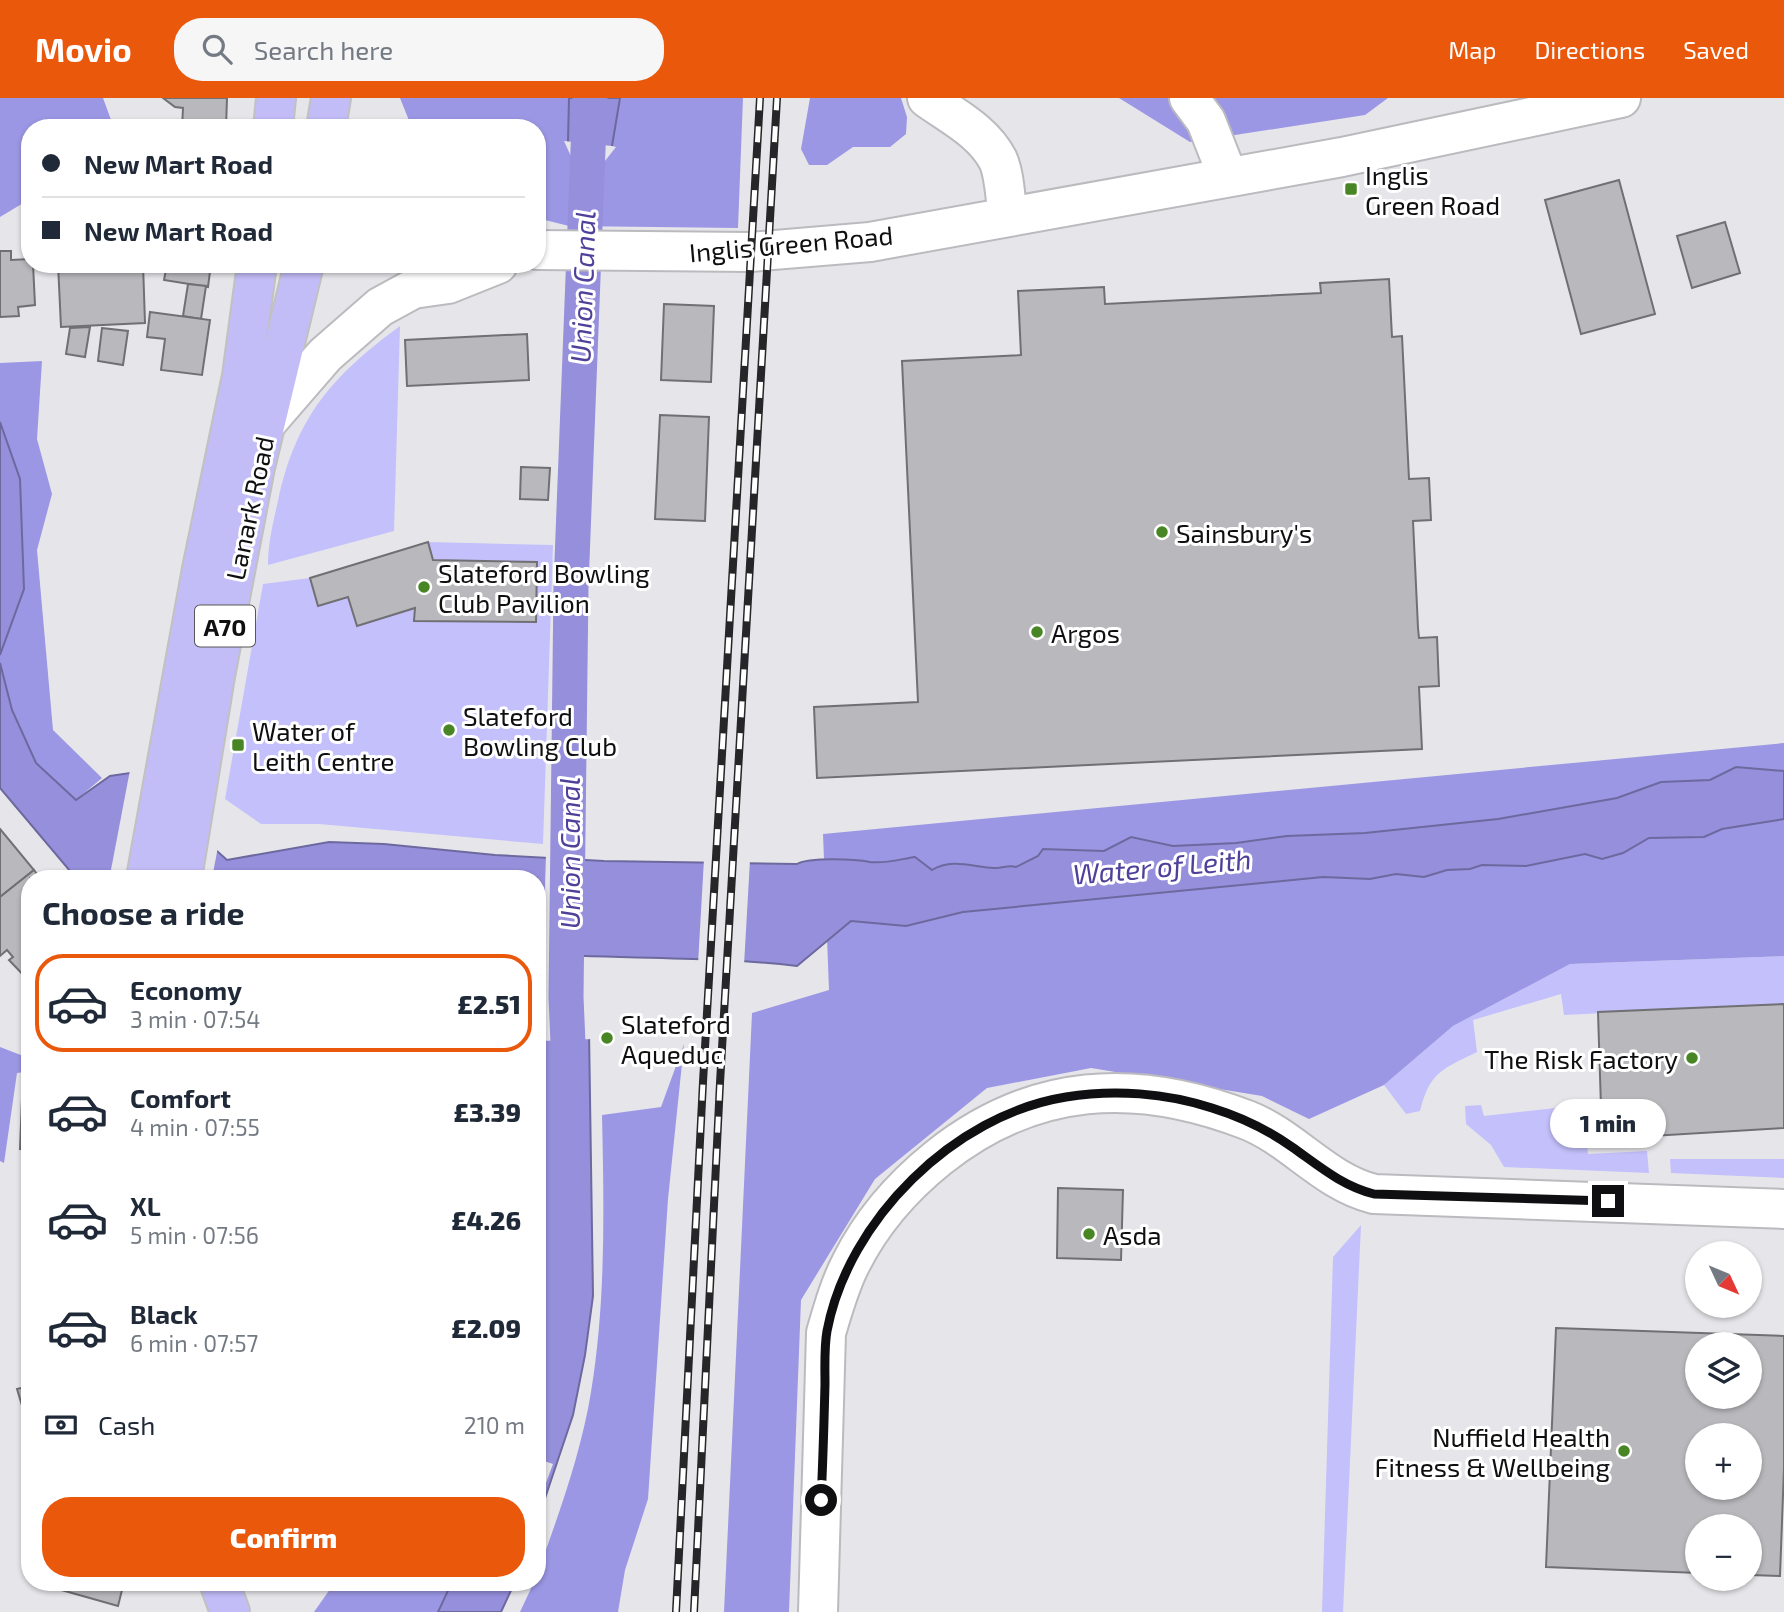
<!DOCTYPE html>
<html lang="en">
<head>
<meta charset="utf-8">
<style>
  :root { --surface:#fff; --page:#f6f6f7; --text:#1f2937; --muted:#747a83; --line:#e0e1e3; --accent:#ea580c }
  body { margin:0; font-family:"Exo 2",sans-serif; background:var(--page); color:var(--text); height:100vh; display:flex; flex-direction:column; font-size:26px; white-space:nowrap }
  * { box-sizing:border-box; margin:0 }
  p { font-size:23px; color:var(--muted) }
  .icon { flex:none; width:38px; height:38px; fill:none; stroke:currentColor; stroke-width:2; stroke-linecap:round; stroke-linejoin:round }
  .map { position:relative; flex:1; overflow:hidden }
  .details { position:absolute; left:21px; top:772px; width:525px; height:721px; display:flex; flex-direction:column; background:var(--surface); border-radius:28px; box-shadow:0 2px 5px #0004 }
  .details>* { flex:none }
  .hud { position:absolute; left:21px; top:21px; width:525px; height:154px; border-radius:28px; box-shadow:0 2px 5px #0004; display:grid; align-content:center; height:154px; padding:0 21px; background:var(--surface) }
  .needle { width:46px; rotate:134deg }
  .buttons { position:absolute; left:1685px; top:1143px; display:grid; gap:14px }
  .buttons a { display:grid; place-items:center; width:77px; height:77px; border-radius:50%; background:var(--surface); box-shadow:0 2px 5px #0004; font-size:35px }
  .end { position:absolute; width:32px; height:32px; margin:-16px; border:9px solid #0f0f11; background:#fff; box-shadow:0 0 0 4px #fff }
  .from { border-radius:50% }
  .bubble { position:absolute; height:49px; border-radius:24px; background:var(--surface); box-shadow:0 2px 5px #0004; font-size:23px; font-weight:800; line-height:49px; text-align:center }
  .hud b { display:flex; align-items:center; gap:24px; height:66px; font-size:26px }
  .hud b+b { border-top:2px solid var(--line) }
  .hud i { width:18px; height:18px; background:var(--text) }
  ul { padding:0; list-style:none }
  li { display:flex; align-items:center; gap:21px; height:98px; margin:0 14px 10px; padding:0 7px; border:4px solid transparent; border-radius:28px }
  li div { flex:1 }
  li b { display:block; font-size:26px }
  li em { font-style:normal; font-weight:800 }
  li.selected { border-color:var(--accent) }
  li>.icon { width:63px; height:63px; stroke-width:1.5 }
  h2 { padding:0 21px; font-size:32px; line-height:84px }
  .pay { display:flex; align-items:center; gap:18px; height:77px; padding:0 21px; font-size:26px }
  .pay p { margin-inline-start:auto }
  .button { display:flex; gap:14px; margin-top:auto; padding:14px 21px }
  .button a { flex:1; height:80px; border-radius:28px; background:var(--accent); color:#fff; font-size:28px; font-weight:800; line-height:80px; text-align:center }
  header { display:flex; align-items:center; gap:42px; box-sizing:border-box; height:98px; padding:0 35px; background:var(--accent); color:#fff }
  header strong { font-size:33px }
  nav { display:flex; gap:38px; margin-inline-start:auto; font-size:24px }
  .search { width:490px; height:63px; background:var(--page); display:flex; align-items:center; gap:18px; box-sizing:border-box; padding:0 24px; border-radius:28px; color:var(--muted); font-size:26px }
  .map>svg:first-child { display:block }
  .green { fill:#c3c0fb }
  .forest { fill:#9c97e4 }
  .water { fill:#958fdc; stroke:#6d699f; stroke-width:2 }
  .pier { fill:#e6e6ea }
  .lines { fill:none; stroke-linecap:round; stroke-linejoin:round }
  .canal { stroke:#958fdc; stroke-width:35 }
  .building { fill:#b9b9bd; stroke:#707074; stroke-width:2; fill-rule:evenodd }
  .minor-casing { stroke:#bbbbbf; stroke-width:42 }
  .major-casing { stroke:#c1c1c1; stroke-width:42 }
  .minor { stroke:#fff; stroke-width:38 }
  .major { stroke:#c2bcf7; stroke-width:38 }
  .rail-casing { stroke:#262628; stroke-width:8 }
  .rail { stroke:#fff; stroke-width:5; stroke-dasharray:16; stroke-linecap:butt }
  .route { stroke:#0f0f11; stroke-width:9 }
  .poi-dot { fill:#488625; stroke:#fff; stroke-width:2.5 }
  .labels { text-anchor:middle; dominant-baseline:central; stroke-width:6; stroke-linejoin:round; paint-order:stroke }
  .shield { fill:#fff; stroke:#575758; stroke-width:2 }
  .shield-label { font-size:24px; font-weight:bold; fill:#0f0f11 }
  .poi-label { font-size:26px; fill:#0f0f11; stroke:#fff; text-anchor:start }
  .street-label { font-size:26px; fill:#0f0f11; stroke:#fff }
  .water-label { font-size:28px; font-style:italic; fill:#4f409a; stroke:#fff }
</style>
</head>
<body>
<header>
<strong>Movio</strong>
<div class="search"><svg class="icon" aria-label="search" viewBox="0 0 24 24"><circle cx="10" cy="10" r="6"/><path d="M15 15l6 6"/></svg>Search here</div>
<nav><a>Map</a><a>Directions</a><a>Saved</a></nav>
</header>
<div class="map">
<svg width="1784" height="1514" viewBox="0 0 1784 1514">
  <rect width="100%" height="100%" fill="#e6e6ea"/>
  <!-- green -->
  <g class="green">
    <path d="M 400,228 L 394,433 L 268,467 C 268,445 273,425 278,403 C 296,319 332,278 400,228 Z"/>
    <polygon points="428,444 553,447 543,746 319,726 261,726 225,701 263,486 310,480"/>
    <path d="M 1784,858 L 1784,906 L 1564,917 L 1561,896 L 1473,922 L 1477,954 C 1443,971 1430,973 1420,1013 L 1406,1016 L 1384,987 L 1453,928 L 1570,866 Z"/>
    <polygon points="1600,1005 1601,1031 1586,1032 1588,1056 1647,1053 1649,1075 1504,1069 1491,1047 1466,1026 1465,1008 1481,1007 1484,1018"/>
    <polygon points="1670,1061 1784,1061 1784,1080 1671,1075"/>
    <polygon points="1361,1127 1343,1514 1322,1514 1333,1159"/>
  </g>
  <!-- forest -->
  <g class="forest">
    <polygon points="0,0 103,0 114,30 30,30 30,101 0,119"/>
    <polygon points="400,0 743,0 738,130 569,128 537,120 537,30 412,30"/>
    <polygon points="810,0 901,0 907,19 906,36 890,49 853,49 827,67 809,67 801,51"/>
    <polygon points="1119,0 1388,0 1365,17 1190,44"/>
    <polygon points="42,263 37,341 52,396 37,452 53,632 102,680 76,702 36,665 12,612 0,565 0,557 24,491 20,381 0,324 0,265"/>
    <polygon points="1784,645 1784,858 1570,866 1453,928 1384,987 1309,1021 1262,998 1091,970 987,990 875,1081 801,1202 789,1514 724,1514 752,915 829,892 823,736"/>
    <polygon points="545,933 537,1084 537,934"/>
    <path d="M 684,946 L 668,1101 L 648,1401 L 625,1472 L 618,1514 L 520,1514 L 534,1484 L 537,1484 L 537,1477 C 558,1418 581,1356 591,1294 C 606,1203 604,1109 602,1017 L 661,1009 Z"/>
    <polygon points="0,949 26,959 24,974 17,975 4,1065 0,1063"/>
    <polygon points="335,1484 452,1484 438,1514 314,1514"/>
  </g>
  <!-- water -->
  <g class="water">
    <polygon points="569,0 620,0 612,48 586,83 568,43"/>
    <polygon points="0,324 20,381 24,491 0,557"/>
    <path d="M 0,565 L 12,612 L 36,665 L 76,702 L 110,678 L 130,675 L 227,762 L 329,744 L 384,746 L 495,757 L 604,763 L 797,766 C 809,759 856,761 870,764 C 884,766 901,761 915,759 L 932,772 C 952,760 973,769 994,770 C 1002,771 1008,766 1016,769 L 1038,758 L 1043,751 L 1104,753 L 1131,739 L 1173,748 L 1236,745 L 1287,738 L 1365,735 L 1498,721 L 1617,700 L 1661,684 L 1710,682 L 1736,669 L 1784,673 L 1784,721 L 1722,731 L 1704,739 L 1649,740 L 1623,755 L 1602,761 L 1585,756 L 1526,768 L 1482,767 L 1470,771 L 1447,772 L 1424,779 L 1396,776 L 1370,781 L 1323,779 L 963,814 L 906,828 L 851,823 L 797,868 C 711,858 624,861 537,856 L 537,780 L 137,780 L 119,774 L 70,773 L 0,690 Z"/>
    <polygon points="545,933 589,933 593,1198 585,1257 573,1317 537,1424 537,1084"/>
    <polygon points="452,1484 515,1484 501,1514 438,1514"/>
  </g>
  <!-- pier -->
  <g class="pier">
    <polygon points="564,43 612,48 616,49 586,87 583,85"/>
    <polygon points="130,672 218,749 212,780 127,780 110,777"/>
    <polygon points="546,756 583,758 581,862 543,859"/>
    <polygon points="704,761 750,762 744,867 698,866"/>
    <polygon points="566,896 585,916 593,941 541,943 542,931"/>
    <polygon points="544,1363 553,1366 537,1409 537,1383"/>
  </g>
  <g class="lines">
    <!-- canal -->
    <polyline class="canal" points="568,945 566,899 571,488 590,0"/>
  </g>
  <!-- building -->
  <g class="building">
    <polygon points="163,0 227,0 226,30 182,30 183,10 175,9"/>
    <polygon points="1619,82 1655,216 1581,236 1545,102"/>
    <polygon points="1725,124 1740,175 1692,190 1677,138"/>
    <polygon points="0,153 11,153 11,162 30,161 30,166 33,166 35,207 18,209 19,218 0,219"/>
    <polygon points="58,166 143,166 145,225 61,229"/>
    <polygon points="167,166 211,166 208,189 164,182"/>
    <polygon points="1389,181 1392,239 1402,238 1409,381 1429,380 1431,422 1413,423 1418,530 1419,540 1437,539 1439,588 1419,589 1422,651 817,680 814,609 918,604 902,263 1021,257 1018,193 1104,189 1105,206 1321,195 1320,185"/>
    <polygon points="188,186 206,188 201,221 183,218"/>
    <polygon points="664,206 714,208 711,284 661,282"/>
    <polygon points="150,214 210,222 202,277 161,272 165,241 147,239"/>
    <polygon points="90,229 85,259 66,256 70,230"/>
    <polygon points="102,230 128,233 123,267 98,263"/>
    <polygon points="527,236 529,282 407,288 405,242"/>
    <polygon points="660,317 709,319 705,423 655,421"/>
    <polygon points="521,369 550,370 548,402 520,401"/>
    <polygon points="428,444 433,462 537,464 536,524 414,523 415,510 357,528 348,499 318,508 310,480"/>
    <polygon points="0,731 34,772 0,799"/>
    <polygon points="34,772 40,780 30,780 30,884 9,862 13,859 7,852 0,858 0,799"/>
    <polygon points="1784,906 1784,1030 1602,1041 1598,914"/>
    <polygon points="22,1001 30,1001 30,1052 20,1051"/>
    <polygon points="1058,1090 1123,1092 1121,1162 1057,1160"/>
    <path d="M 1556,1230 L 1784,1238 L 1784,1370 L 1780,1478 L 1750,1477 L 1750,1428 L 1698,1428 L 1698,1475 L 1546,1469 ZM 1698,1246 L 1750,1246 L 1750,1298 L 1698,1298 ZM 1698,1337 L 1750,1337 L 1750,1390 L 1698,1390 Z"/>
    <polygon points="30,1288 30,1334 17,1291"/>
    <polygon points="61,1484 124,1484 118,1508 58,1491"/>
  </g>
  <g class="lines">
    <!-- minor casing -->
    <g class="minor-casing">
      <g id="minor">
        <path d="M 927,0 C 952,18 983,33 998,62 C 1005,78 1005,101 1008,118"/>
        <polyline points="1189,0 1206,23 1228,79"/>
        <polyline points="537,152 750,154 870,144 1342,59 1621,0"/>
        <polyline points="267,324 325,257 380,209 413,191 448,186 498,166"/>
        <path d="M 818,1514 L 826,1235 C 833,1211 840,1186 851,1165 C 872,1123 902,1089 938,1060 C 1033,984 1136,979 1247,1022 C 1293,1040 1325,1084 1374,1096 L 1784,1111"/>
      </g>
    </g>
    <!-- major casing -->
    <g class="major-casing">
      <g id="major">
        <polyline points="273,30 276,0"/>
        <polyline points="326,30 331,0"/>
        <polyline points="146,780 202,471 242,278 257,166"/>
        <polyline points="182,780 215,578 255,369 304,166"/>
        <polyline points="219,1484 230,1514"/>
      </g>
    </g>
    <!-- minor -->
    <use href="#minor" class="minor"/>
    <!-- major -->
    <use href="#major" class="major"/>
    <!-- rail casing -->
    <g class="rail-casing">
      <g id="rail">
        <polyline points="676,1514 703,984 760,0"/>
        <polyline points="694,1514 720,985 777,0"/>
      </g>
    </g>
    <!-- rail -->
    <use href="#rail" class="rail"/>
  </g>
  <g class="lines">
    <!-- route -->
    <path class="route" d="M 821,1402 C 823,1364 824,1325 825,1286 C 825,1269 824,1250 827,1233 C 848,1122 954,1017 1066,999 C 1114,991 1166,995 1212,1010 C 1241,1019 1268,1032 1292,1049 C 1319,1068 1342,1088 1374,1096 L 1608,1103"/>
  </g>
  <!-- markers -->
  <g class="poi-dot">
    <rect x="1344" y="84" width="14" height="14" rx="3.5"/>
    <circle cx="1162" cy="434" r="7"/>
    <circle cx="424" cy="489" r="7"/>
    <circle cx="1037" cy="534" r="7"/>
    <circle cx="449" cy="632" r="7"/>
    <rect x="231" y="640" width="14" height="14" rx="3.5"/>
    <circle cx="607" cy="940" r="7"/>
    <circle cx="1692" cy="960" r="7"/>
    <circle cx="1089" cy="1136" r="7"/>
    <circle cx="1624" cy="1353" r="7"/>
  </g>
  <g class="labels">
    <!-- shield labels -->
    <rect class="shield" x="195" y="507.5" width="60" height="41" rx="5"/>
    <g class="shield-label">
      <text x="225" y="528">A70</text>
    </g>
    <!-- poi labels -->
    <g class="poi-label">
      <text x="1365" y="76">Inglis<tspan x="1365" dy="30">Green Road</tspan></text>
      <text x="1176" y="434">Sainsbury's</text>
      <text x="438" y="474">Slateford Bowling<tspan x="438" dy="30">Club Pavilion</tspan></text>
      <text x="1051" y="534">Argos</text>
      <text x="463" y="617">Slateford<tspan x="463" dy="30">Bowling Club</tspan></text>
      <text x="252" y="632">Water of<tspan x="252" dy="30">Leith Centre</tspan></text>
      <text x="621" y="925">Slateford<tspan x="621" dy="30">Aqueduc</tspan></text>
      <text x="1678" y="960" text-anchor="end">The Risk Factory</text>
      <text x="1103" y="1136">Asda</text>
      <text x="1610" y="1338" text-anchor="end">Nuffield Health<tspan x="1610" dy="30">Fitness &amp; Wellbeing</tspan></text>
    </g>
    <!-- street labels -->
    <g class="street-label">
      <text transform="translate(791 145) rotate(-5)">Inglis Green Road</text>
      <text transform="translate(249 410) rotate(-78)">Lanark Road</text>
    </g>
    <!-- water labels -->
    <g class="water-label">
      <text transform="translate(582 189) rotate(-88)">Union Canal</text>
      <text transform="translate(569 755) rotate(-90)">Union Canal</text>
      <text transform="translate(1162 768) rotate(-5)">Water of Leith</text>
    </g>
  </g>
</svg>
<div class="buttons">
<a><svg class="needle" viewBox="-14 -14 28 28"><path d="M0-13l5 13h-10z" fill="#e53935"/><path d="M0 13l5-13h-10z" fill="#747a83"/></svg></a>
<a><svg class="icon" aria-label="layers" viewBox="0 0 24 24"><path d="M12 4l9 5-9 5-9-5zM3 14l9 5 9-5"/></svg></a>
<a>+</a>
<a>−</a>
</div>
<i class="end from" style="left:821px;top:1402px"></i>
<i class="end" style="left:1608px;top:1103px"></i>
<div class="bubble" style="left:1550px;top:1001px;width:116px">1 min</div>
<div class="hud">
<b><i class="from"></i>New Mart Road</b>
<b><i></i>New Mart Road</b>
</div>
<section class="details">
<h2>Choose a ride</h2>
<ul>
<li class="selected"><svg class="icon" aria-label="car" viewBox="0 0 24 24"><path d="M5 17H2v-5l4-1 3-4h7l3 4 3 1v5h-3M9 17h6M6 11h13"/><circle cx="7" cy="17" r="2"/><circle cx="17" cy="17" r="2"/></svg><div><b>Economy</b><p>3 min · 07:54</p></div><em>£2.51</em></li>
<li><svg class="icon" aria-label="car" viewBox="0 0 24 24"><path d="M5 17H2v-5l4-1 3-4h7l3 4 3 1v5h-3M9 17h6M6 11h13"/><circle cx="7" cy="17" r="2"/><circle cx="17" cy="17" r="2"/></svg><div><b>Comfort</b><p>4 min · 07:55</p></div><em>£3.39</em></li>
<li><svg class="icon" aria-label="car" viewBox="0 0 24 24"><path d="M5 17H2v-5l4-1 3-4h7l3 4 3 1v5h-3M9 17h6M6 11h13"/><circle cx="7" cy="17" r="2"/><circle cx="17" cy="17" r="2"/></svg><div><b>XL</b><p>5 min · 07:56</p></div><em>£4.26</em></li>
<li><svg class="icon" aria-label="car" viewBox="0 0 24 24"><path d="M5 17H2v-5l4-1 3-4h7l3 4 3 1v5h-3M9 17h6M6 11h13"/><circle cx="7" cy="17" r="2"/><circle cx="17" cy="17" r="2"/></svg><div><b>Black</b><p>6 min · 07:57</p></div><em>£2.09</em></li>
</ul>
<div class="pay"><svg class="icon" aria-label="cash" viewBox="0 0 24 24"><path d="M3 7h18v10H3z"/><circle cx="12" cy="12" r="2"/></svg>Cash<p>210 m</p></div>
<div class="button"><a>Confirm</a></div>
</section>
</div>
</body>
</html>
